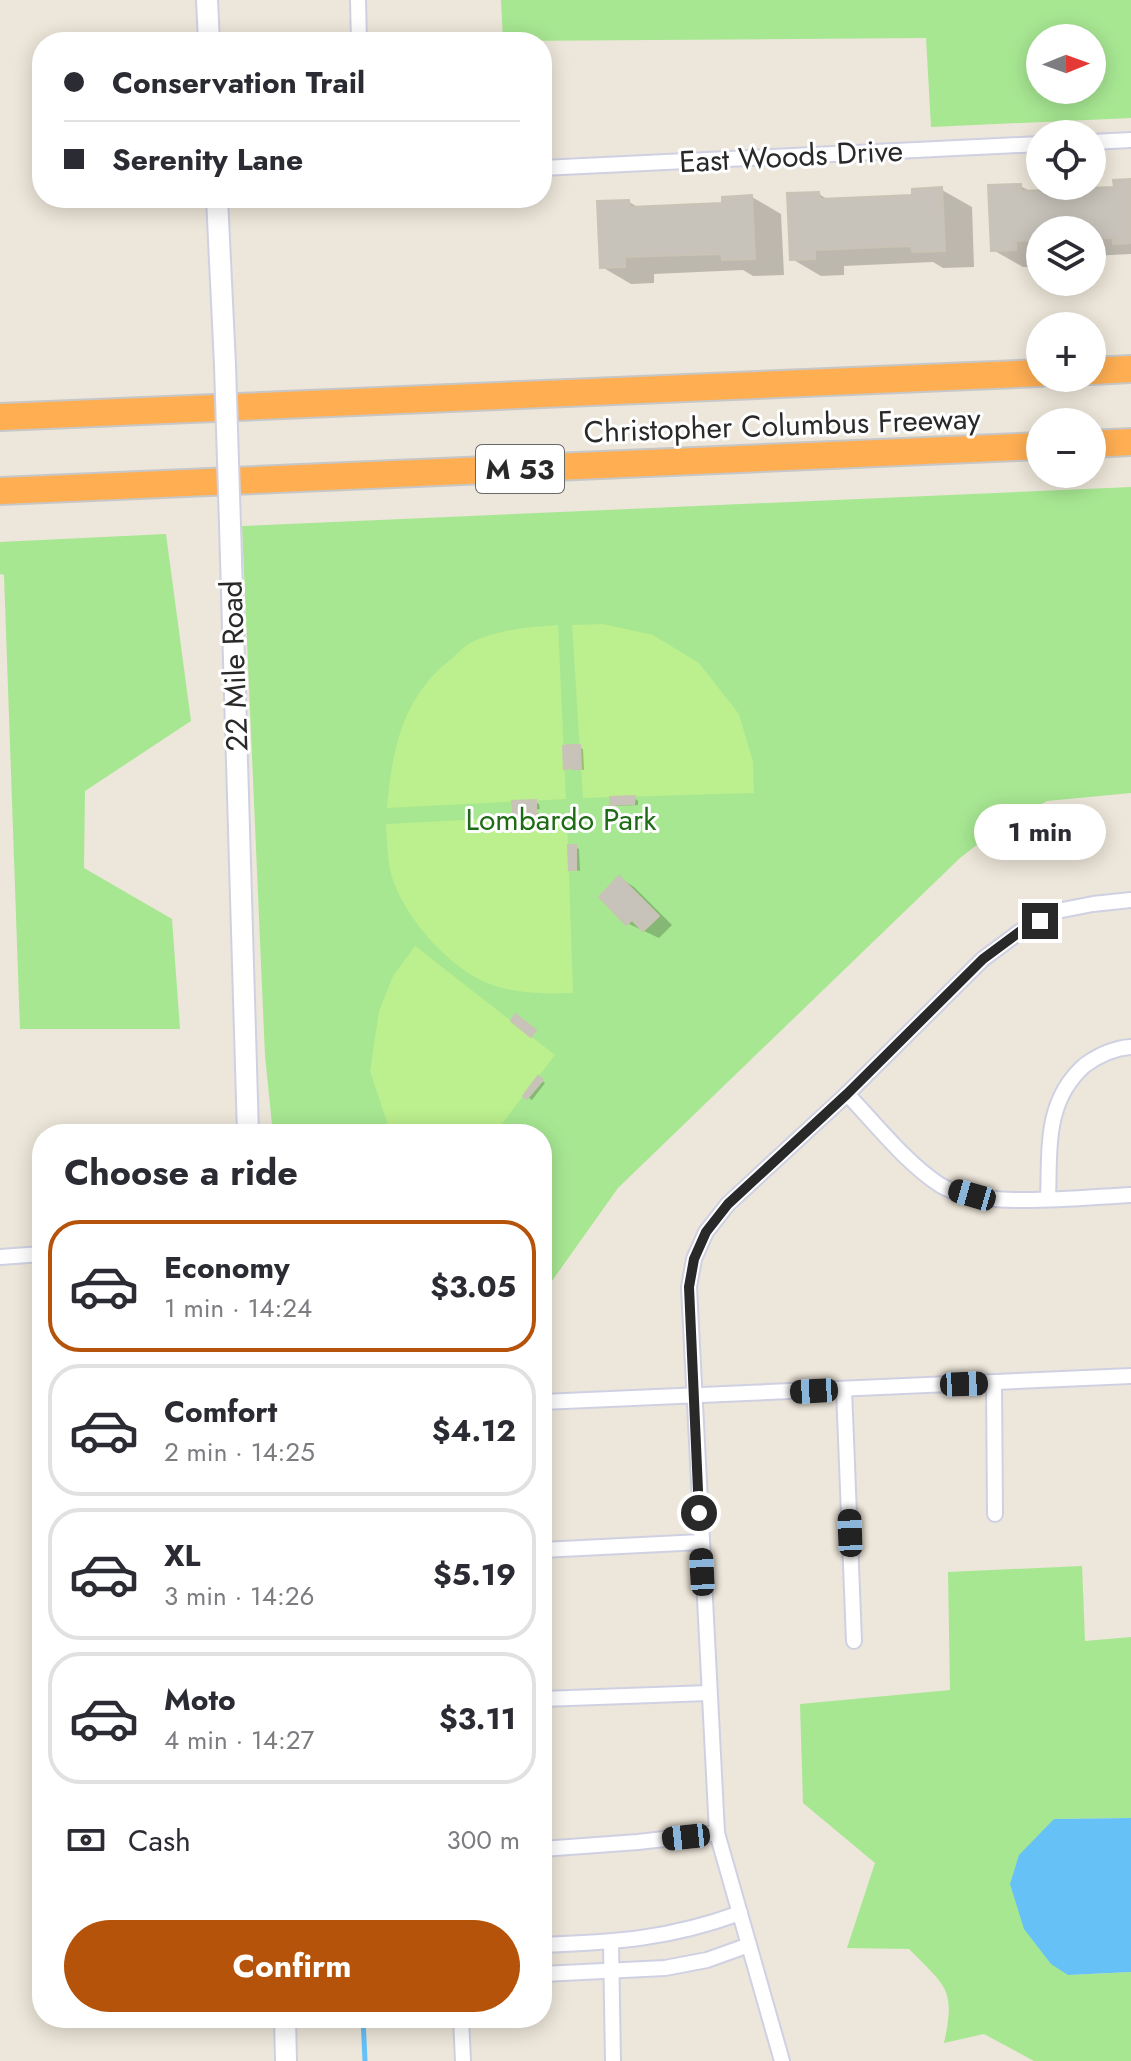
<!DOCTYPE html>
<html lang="en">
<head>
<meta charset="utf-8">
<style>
  :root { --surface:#fff; --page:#f7f7f7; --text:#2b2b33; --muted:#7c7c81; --line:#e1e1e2; --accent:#b45309 }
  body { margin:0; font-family:Jost,sans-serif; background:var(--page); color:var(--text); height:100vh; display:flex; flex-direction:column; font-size:30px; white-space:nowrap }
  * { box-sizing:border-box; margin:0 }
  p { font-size:26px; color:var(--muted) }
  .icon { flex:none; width:44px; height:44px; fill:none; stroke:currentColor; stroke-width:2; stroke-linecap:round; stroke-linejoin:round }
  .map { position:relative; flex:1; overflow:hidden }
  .drawer { position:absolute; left:32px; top:1124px; width:520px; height:904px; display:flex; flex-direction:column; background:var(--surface); border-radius:32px; box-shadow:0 4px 20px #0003 }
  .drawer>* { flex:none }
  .guide { position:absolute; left:32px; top:32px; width:520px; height:176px; border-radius:32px; box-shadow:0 4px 20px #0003; display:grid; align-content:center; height:176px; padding:0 32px; background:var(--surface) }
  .needle { width:52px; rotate:89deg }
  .buttons { position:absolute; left:1026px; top:24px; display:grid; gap:16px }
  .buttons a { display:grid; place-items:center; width:80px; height:80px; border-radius:50%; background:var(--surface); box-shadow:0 4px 20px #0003; font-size:40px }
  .end { position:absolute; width:36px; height:36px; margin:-18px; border:10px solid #292929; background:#fff; box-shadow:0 0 0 4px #fff }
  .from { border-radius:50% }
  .bubble { position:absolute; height:56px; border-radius:28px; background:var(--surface); box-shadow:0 4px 20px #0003; font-size:26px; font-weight:700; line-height:56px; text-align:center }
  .car { position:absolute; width:24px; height:48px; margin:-24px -12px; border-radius:10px; box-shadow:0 0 6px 2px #0007; background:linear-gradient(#222 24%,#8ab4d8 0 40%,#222 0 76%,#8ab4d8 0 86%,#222 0) }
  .guide b { display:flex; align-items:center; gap:28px; height:76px; font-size:30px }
  .guide b+b { border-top:2px solid var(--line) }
  .guide i { width:20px; height:20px; background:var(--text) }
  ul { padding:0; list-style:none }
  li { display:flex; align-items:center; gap:24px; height:132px; margin:0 16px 12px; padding:0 16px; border:4px solid var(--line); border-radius:32px }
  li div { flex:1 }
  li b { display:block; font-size:30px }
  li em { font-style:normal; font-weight:700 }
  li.selected { border-color:var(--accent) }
  li>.icon { width:72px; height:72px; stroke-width:1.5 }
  h2 { padding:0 32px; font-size:36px; line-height:96px }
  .pay { display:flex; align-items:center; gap:20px; height:88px; padding:0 32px; font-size:30px }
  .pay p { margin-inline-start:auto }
  .action { display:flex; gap:16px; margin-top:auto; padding:16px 32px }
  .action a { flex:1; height:92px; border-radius:48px; background:var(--accent); color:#fff; font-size:32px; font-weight:700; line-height:92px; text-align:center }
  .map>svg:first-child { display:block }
  .green { fill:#a7e792; fill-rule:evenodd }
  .pitch { fill:#bcef8d }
  .water { fill:#65c1f6 }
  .shadow { fill:#0003 }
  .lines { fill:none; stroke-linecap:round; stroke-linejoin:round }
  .stream { stroke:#65c1f6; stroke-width:5 }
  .building { fill:#c8c3ba; stroke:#c8c3b4; stroke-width:2 }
  .street-casing { stroke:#cfd1e3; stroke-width:18 }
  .secondary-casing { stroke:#cfd1e3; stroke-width:24 }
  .highway-casing { stroke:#c7c7c7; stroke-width:30 }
  .street { stroke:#fff; stroke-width:14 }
  .secondary { stroke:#fff; stroke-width:20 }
  .highway { stroke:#ffae52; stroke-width:26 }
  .secondary-bridge-casing { stroke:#cfd1e3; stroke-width:24; stroke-linecap:butt }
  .secondary-bridge { stroke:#fff; stroke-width:20 }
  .route { stroke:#292929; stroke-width:10 }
  .labels { text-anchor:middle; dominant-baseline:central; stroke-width:6; stroke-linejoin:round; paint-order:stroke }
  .shield { fill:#fff; stroke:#696969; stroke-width:2 }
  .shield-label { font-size:28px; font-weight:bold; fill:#292929 }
  .street-label { font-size:30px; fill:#292929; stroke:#fff }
  .park-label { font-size:30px; fill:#1e6b15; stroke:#fff }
</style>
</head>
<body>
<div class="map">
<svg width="1131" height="2061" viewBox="0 0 1131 2061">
  <rect width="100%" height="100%" fill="#ede6da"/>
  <!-- green -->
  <g class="green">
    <path d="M 501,0 L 1131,0 L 1131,118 L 931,127 L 926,38 L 503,41 ZM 1040,38 L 1092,38 L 1092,90 L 1040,90 Z"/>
    <polygon points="1131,487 1131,793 1047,801 1000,827 960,858 618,1188 542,1295 542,1134 273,1134 265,1056 242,526"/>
    <polygon points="166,534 191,721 85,791 84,868 172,919 180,1029 20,1029 4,575 0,574 0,542"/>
    <path d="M 1082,1566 L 1085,1641 L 1131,1637 L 1131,1818 L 1054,1819 L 1068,1975 L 1131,1972 L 1131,2061 L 1034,2061 L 984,2034 L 944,2043 C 956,1988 946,1987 909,1949 L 847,1948 L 875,1863 L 803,1803 L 800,1704 L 950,1690 L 948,1572 Z"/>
  </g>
  <!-- pitch -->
  <g class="pitch">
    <polygon points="603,624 653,635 699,663 739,714 753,762 754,793 583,798 572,625"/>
    <path d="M 558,625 L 566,799 L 387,808 C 392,750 402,698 450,660 C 457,654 465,645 474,641 C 500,629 531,627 558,625 Z"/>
    <path d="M 567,815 L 573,993 C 546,994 514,994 487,983 C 447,966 403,916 391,874 C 387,858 387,840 386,824 Z"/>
    <polygon points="415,946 555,1055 494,1134 394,1134 388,1125 370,1071 379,1011 393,976"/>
  </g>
  <!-- water -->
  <polygon class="water" points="1131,1818 1131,1972 1068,1975 1051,1964 1024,1929 1010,1884 1019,1855 1054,1819"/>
  <!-- shadow -->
  <g class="shadow">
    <polygon points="1131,181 1131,254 1092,256 1092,230 1040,230 1040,267 1023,267 993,250 1020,186 1032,192 1116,189"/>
    <polygon points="942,190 972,207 974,267 943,268 933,262 844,266 844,275 821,276 792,259 819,194 830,201 914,197"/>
    <polygon points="752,197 781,214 784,275 753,276 743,270 654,274 654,283 631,284 602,267 629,202 641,209 724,205"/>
    <polygon points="570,747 575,750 579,747 583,749 584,770 566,767"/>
    <polygon points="634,798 638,801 638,805 616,806 612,803"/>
    <polygon points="535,802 539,804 540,809 532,810 539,814 539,818 519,819 515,817 514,803"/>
    <polygon points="575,847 579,849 580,871 571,869"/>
    <polygon points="620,878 634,887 672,925 659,938 627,923"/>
    <polygon points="539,1079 545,1083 532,1100 526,1096"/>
  </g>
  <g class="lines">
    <!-- stream -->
    <polyline class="stream" points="363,2018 365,2061"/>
  </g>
  <!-- building -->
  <g class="building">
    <polygon points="1131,179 1131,243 1113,244 1113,238 1092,238 1092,230 1040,230 1040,240 1016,241 1016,250 991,251 988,185 1021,184 1021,191 1114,187 1113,180"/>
    <polygon points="942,187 945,251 912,252 911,246 815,250 815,259 790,260 787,193 819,192 820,199 912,195 912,189"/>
    <polygon points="752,195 755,259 722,260 721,254 625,257 625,267 600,268 597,201 629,200 630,207 722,203 722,197"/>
    <polygon points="571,745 571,768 564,769 563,746"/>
    <polygon points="573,745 580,745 581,769 573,769"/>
    <polygon points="635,796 634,804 610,805 610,797"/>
    <polygon points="536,800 536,808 513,809 512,801"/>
    <polygon points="513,810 536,810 536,817 513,818"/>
    <polygon points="568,845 576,845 576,870 569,870"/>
    <polygon points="619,876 659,916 643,931 632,920 626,925 599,897"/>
    <polygon points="515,1014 536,1030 531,1037 511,1021"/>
    <polygon points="538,1076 543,1080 527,1099 523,1096"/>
  </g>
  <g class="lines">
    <!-- street casing -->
    <g class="street-casing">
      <g id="street">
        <polyline points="358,0 359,42"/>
        <polyline points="1092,142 1131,140"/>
        <polyline points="542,168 1040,144"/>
        <path d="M 847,1094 C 876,1124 905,1162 940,1185 C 981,1210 1083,1197 1131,1195"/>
        <path d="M 1048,1199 C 1050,1149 1044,1101 1085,1065 C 1099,1055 1114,1048 1131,1047"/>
        <polyline points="0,1257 42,1254"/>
        <polyline points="994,1383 995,1514"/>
        <polyline points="844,1389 854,1641"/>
        <polyline points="542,1402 1131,1376"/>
        <polyline points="542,1550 701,1542"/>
        <polyline points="542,1699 709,1693"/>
        <polyline points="542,1849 638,1842 717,1833"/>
        <polyline points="611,1943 613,2061"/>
        <path d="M 542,1945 C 617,1942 669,1939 740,1913"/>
        <polyline points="542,1974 665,1968 707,1960 749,1945"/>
        <polyline points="461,2018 463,2061"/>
        <polyline points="782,2061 717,1833 689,1287 694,1259 706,1232 728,1204 847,1094 983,959 1022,930 1057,911 1093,904 1131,900"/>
      </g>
    </g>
    <!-- secondary casing -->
    <g class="secondary-casing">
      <g id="secondary">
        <polyline points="207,0 209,42"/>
        <polyline points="217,198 225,365"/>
        <polyline points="230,525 248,1134"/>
        <polyline points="285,2018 286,2061"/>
      </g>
    </g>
    <!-- highway casing -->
    <g class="highway-casing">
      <g id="highway">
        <polyline points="1092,371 1131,369"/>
        <polyline points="0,417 1040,373"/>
        <polyline points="1092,444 1131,442"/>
        <polyline points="0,491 1040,446"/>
      </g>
    </g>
    <!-- street -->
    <use href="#street" class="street"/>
    <!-- secondary -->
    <use href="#secondary" class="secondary"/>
    <!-- highway -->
    <use href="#highway" class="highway"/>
    <!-- secondary-bridge casing -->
    <g class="secondary-bridge-casing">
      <polyline id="secondary-bridge" points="225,365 230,525"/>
    </g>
    <!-- secondary-bridge -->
    <use href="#secondary-bridge" class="secondary-bridge"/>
  </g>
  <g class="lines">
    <!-- route -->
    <polyline class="route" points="699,1513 689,1287 694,1259 706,1232 728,1204 847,1094 983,959 1022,930 1040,921"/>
  </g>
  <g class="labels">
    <!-- shield labels -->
    <rect class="shield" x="476" y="445" width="88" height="48" rx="6"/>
    <g class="shield-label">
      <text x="520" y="469">M 53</text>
    </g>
    <!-- street labels -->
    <g class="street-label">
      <text transform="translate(791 156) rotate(-3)">East Woods Drive</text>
      <text transform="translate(782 425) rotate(-2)">Christopher Columbus Freeway</text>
      <text transform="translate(234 666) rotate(-92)">22 Mile Road</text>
    </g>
    <!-- park labels -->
    <g class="park-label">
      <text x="561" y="819">Lombardo Park</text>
    </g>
  </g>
</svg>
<div class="buttons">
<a><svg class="needle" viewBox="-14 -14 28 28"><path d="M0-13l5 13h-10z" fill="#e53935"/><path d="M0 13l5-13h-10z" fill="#7c7c81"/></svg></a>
<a><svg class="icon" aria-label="locate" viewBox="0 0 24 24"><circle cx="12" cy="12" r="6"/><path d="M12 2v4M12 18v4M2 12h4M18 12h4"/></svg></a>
<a><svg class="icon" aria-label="layers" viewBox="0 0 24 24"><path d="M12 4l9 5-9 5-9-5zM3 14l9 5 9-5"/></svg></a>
<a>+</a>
<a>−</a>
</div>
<i class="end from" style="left:699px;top:1513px"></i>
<i class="end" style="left:1040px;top:921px"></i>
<div class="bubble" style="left:974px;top:804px;width:132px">1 min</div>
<i class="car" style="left:972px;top:1195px;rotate:286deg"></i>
<i class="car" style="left:964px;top:1384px;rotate:88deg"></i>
<i class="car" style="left:814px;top:1391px;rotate:267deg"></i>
<i class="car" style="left:850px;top:1533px;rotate:358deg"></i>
<i class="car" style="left:702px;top:1572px;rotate:357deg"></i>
<i class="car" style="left:686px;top:1837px;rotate:264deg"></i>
<div class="guide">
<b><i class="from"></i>Conservation Trail</b>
<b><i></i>Serenity Lane</b>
</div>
<section class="drawer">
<h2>Choose a ride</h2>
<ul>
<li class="selected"><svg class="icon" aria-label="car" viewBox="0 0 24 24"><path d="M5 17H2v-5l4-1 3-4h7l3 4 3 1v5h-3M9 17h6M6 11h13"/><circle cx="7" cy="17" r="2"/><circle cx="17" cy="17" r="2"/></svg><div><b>Economy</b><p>1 min · 14:24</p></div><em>$3.05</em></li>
<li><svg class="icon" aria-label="car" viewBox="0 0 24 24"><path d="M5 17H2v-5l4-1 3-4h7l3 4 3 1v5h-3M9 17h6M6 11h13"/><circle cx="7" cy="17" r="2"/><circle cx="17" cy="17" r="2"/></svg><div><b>Comfort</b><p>2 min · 14:25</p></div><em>$4.12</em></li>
<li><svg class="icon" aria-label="car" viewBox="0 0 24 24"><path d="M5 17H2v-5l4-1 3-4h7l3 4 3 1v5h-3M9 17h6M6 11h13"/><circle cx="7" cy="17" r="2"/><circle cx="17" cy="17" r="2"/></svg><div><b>XL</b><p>3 min · 14:26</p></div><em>$5.19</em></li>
<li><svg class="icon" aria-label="car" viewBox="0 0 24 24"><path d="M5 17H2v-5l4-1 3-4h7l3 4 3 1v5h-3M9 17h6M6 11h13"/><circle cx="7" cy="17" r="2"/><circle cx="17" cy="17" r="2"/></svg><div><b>Moto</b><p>4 min · 14:27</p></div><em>$3.11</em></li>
</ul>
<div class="pay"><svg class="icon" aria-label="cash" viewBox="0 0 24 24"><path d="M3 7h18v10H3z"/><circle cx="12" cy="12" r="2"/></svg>Cash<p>300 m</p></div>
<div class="action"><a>Confirm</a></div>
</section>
</div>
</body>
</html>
